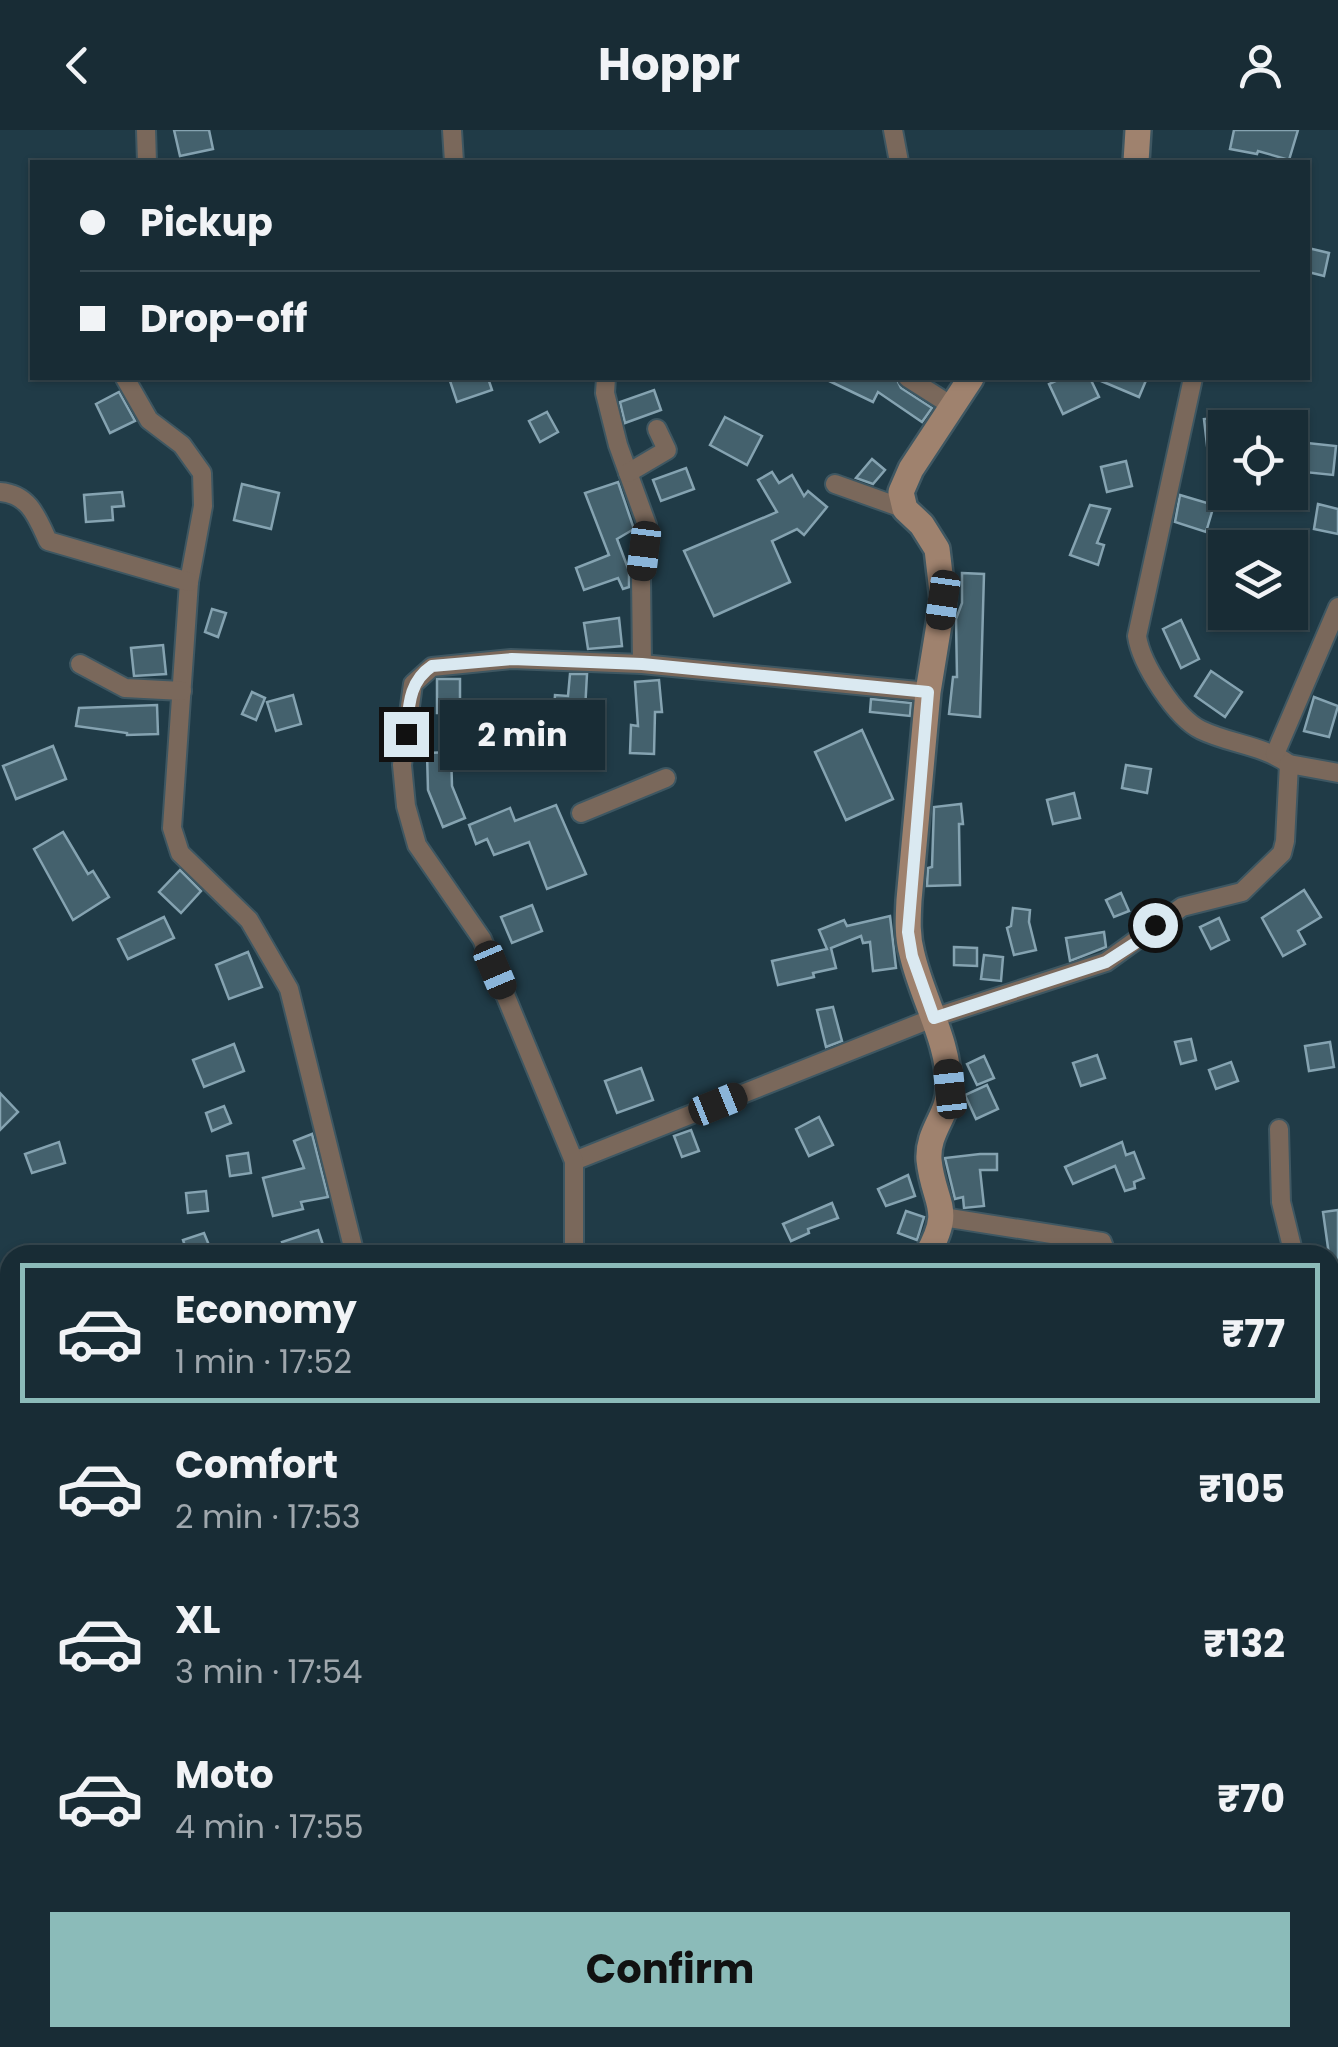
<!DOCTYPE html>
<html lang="en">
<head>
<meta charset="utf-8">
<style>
  :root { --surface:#182c35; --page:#253841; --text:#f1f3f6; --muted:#9fa7ad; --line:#364850; --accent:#8bbbb9 }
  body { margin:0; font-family:Poppins,sans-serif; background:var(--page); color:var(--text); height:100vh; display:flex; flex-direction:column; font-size:38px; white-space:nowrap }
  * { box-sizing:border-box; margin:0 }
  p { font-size:32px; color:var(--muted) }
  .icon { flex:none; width:55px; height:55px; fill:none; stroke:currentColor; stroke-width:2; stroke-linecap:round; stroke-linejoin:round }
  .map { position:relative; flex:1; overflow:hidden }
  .drawer { position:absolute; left:0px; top:1115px; width:1340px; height:802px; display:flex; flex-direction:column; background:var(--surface); border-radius:30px 30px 0 0; box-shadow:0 2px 8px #0004,0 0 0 2px var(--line) }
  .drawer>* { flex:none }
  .hud { position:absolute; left:30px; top:30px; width:1280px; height:220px; border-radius:0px; box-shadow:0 2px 8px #0004,0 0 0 2px var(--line); display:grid; align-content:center; height:220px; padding:0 50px; background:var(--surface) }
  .tools { position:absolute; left:1208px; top:280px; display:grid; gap:20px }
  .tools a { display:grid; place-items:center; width:100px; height:100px; border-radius:0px; background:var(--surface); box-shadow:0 2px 8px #0004,0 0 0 2px var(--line); font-size:50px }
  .end { position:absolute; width:45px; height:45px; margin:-22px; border:12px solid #dae9f1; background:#111; box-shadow:0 0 0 5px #111 }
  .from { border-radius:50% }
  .bubble { position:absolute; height:70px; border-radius:0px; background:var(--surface); box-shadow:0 2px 8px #0004,0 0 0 2px var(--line); font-size:32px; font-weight:700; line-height:70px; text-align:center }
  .car { position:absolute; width:30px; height:60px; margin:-30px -15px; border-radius:12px; box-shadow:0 0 8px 2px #0007; background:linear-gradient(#222 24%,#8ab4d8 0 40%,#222 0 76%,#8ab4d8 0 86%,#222 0) }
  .hud b { display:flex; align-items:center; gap:35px; height:95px; font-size:38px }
  .hud b+b { border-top:2px solid var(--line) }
  .hud i { width:25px; height:25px; background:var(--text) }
  ul { padding:18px 0 0; list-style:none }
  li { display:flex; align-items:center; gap:30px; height:140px; margin:0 20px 15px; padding:0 30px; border:5px solid transparent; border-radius:0px }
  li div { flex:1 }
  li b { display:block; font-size:38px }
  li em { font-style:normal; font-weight:700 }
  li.current { border-color:var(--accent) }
  li>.icon { width:90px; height:90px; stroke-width:1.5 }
  .button { display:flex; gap:20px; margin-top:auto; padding:20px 50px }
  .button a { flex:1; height:115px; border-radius:0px; background:var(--accent); color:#111; font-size:40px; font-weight:700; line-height:115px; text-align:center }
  header { display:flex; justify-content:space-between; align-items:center; height:130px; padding:0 50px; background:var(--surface); font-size:45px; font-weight:700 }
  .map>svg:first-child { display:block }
  .building { fill:#44616d; stroke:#85a3b1; stroke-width:2.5 }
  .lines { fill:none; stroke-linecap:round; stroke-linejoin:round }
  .street-casing { stroke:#3e5762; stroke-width:22 }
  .secondary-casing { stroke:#3e5762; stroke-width:30 }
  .street { stroke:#7a685b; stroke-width:18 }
  .secondary { stroke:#9f826e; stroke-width:25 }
  .route { stroke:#dae9f1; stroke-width:12 }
</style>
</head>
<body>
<header><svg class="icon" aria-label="back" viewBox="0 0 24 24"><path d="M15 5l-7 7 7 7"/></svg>Hoppr<svg class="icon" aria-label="person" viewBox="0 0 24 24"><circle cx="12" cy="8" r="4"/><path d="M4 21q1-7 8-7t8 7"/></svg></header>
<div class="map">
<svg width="1338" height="1917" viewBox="0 0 1338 1917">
  <rect width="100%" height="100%" fill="#203b47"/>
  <!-- building -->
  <g class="building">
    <polygon points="174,0 209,0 213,19 180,26"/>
    <polygon points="1234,0 1298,0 1289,30 1258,21 1257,24 1230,19"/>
    <polygon points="1308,118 1329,123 1324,146 1308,142"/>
    <polygon points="449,248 488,248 492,260 457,272"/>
    <polygon points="823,248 896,248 901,258 932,278 922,292 878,262 873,272"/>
    <polygon points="1062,248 1090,248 1099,267 1063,284 1049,254"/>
    <polygon points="1094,248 1147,248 1139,267"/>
    <polygon points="654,260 661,280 625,293 620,272"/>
    <polygon points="119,262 135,291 110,303 96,274"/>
    <polygon points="547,282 558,302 540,312 529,291"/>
    <polygon points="725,287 762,306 747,335 710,315"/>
    <polygon points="1225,287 1225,322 1208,324 1204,289"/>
    <polygon points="1307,313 1336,316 1333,345 1304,342"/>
    <polygon points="872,329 885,340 873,354 856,348"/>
    <polygon points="1126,331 1132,356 1107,362 1101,337"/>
    <polygon points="686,338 694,359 661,371 653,350"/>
    <polygon points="772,342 779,353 792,345 804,366 808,361 827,377 804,405 797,399 772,411 790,452 714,486 684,421 777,382 758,350"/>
    <polygon points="618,352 634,399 617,409 629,441 629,457 623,459 618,448 584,460 576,438 609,425 585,363"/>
    <polygon points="242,354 279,363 271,399 234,390"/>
    <polygon points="122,362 124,376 112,377 113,390 86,392 84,365"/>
    <polygon points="1180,365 1214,375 1206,402 1175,392"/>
    <polygon points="1318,374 1338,379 1338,404 1314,399"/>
    <polygon points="1090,375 1110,379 1097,413 1104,415 1098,435 1070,425"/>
    <polygon points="962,443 984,444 980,587 949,584 953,547 957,547 956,489 962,473"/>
    <polygon points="212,479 226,483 218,507 205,502"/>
    <polygon points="619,488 622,516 588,519 584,493"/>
    <polygon points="1181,490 1199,529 1181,538 1163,499"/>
    <polygon points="163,515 166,544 134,546 131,518"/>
    <polygon points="1211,541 1242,562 1225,587 1195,566"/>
    <polygon points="570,544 587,544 584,599 553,597 555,565 568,566"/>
    <rect x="437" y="549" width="23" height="34"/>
    <polygon points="659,550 662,582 655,582 654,624 630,623 631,595 638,596 635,552"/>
    <polygon points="252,562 265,568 256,590 242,584"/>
    <polygon points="293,565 301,594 276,601 267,572"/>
    <polygon points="1314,567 1338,576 1329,607 1304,601"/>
    <polygon points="871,569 911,573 910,586 870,582"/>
    <polygon points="157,575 158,604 127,605 127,603 76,596 79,578"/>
    <polygon points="862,600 893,669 846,690 815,622"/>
    <polygon points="53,616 66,649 16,669 3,636"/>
    <polygon points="451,622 452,656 465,688 443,697 428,660 427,623"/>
    <polygon points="1126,635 1151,639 1147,663 1122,658"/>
    <polygon points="1074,663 1080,688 1053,694 1047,670"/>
    <polygon points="961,674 963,694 959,694 960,755 927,756 928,738 932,737 934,677"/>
    <polygon points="556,675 586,744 547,759 529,712 494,725 487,709 476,714 469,695 510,678 515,691"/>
    <polygon points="63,702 88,744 93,741 109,767 73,790 34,719"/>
    <polygon points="180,740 201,761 181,783 159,762"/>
    <polygon points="1304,760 1321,787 1298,801 1305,814 1283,826 1262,788"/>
    <polygon points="1121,763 1129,781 1114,787 1106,770"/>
    <polygon points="532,775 542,801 512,813 501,787"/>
    <polygon points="1013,778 1030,780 1029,792 1036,820 1014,825 1007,798 1011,796"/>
    <polygon points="890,786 896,838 873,841 870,812 863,813 861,806 831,818 836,838 813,843 814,847 778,855 772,831 827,819 819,800 844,790 847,796"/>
    <polygon points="164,787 174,808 128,829 118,809"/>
    <polygon points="1219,788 1229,810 1211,819 1200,797"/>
    <polygon points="1104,802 1106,817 1070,831 1066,808"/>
    <polygon points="954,817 977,818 977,836 954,835"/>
    <polygon points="248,822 262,857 229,869 216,835"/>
    <polygon points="984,825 1003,827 1001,851 981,849"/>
    <polygon points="833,877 842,911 826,917 817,880"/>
    <polygon points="1191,909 1196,930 1181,934 1175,912"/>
    <polygon points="1330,912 1334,937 1309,941 1305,916"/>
    <polygon points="234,914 244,941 204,957 193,930"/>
    <polygon points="1097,925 1105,948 1081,956 1073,933"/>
    <polygon points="984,926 994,948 977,955 967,934"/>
    <polygon points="1231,932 1238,951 1216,959 1209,940"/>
    <polygon points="641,938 653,970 617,983 605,951"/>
    <polygon points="987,955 998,979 976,989 965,965"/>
    <polygon points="0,963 18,982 0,1000"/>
    <polygon points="224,976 231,993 212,1001 206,983"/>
    <polygon points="819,987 833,1015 809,1026 796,999"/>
    <polygon points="691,1000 699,1021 682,1027 674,1006"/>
    <polygon points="312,1004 328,1067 301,1072 303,1079 273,1086 263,1048 304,1038 294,1011"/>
    <polygon points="59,1012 65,1033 32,1043 25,1024"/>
    <polygon points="1122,1012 1126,1025 1134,1022 1144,1048 1134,1052 1135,1058 1125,1061 1115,1036 1073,1054 1065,1037"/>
    <polygon points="248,1023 251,1043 230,1046 227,1026"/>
    <polygon points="980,1024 997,1024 997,1040 980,1040 984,1076 964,1078 963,1067 955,1069 945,1028"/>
    <polygon points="908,1045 915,1066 886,1076 878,1059"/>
    <polygon points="206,1061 208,1081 188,1083 186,1063"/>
    <polygon points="832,1073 838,1088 808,1099 809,1103 791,1111 783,1094"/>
    <polygon points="1338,1080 1338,1132 1330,1132 1323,1082"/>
    <polygon points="906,1081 924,1087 917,1110 898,1103"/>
    <polygon points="318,1100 324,1118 301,1125 287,1125 282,1112"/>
    <polygon points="204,1103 213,1125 188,1125 183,1110"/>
  </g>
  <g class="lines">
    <!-- street casing -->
    <g class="street-casing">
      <g id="street">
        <polyline points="146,0 147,32"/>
        <polyline points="452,0 454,32"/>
        <polyline points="893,0 899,32"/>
        <polyline points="125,248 149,290 182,315 202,343 203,376 189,452 172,698 180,723 249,790 289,859 355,1125"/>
        <polyline points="606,248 605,263 618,315 647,395 641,447 642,534"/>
        <polyline points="908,248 952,276"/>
        <path d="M 1193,248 L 1137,506 C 1141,534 1176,588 1201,600 C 1230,614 1262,615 1289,634"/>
        <polyline points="628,343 667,320 657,299"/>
        <polyline points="835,354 905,379"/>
        <path d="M 0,362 C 29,364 37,387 48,411 L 189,452"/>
        <polyline points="80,534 125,558 182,561"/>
        <polyline points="1275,624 1338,477"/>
        <polyline points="581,683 666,648"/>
        <polyline points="1279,999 1281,1072 1294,1125"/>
        <polyline points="574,1031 933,888 1106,832 1182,777 1242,762 1282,723 1285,711 1289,634 1338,643"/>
        <polyline points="943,1087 1102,1112 1107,1125"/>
        <polyline points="574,1125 574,1031 482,809 417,715 406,676 402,635 413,554 432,537 511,529 642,534 928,562"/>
        <polyline points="1330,1731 1338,1731"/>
        <polyline points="1330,1810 1335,1819 1330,1874"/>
        <polyline points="1,1917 10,1902"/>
        <polyline points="1312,1917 1318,1908"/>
      </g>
    </g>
    <!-- secondary casing -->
    <g class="secondary-casing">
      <g id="secondary">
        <polyline points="1136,32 1138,0"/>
        <path d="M 927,1125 C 954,1077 934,1076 929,1030 C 927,1001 949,985 949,958 C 949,911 922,868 912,824 C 907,806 908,789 909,770 L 928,562 L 943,470 L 937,419 L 922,395 L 905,379 L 901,362 L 911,339 L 971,248"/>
        <polyline points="796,1917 800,1908"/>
      </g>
    </g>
    <!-- street -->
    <use href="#street" class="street"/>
    <!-- secondary -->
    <use href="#secondary" class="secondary"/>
  </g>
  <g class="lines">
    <!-- route -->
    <path class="route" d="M 406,604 C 409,577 408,552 432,536 L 512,529 L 642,534 L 928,562 L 908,802 L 912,826 L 934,888 L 1106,832 L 1140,810 L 1155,795"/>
  </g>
</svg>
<div class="tools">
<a><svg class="icon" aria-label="locate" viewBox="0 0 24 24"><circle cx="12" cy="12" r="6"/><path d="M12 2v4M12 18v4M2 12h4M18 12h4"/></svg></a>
<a><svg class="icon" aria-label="layers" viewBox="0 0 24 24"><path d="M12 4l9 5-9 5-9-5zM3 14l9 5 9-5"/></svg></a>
</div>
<i class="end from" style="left:1155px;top:795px"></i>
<i class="end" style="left:406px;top:604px"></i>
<div class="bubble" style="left:440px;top:570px;width:165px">2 min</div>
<i class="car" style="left:644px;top:421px;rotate:187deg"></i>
<i class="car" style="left:943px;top:470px;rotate:188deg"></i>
<i class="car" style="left:495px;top:840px;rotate:157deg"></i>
<i class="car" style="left:950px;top:959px;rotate:354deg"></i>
<i class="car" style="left:718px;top:974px;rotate:68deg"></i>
<div class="hud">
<b><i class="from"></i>Pickup</b>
<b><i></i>Drop-off</b>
</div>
<section class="drawer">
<ul>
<li class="current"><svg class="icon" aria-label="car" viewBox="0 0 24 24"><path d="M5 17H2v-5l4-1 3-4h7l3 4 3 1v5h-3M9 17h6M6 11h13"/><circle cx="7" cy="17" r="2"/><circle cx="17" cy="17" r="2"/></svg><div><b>Economy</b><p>1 min · 17:52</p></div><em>₹77</em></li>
<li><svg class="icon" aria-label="car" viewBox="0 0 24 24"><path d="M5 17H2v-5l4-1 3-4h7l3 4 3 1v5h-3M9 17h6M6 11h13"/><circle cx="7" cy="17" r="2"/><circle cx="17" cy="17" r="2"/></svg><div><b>Comfort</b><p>2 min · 17:53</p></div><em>₹105</em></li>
<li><svg class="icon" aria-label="car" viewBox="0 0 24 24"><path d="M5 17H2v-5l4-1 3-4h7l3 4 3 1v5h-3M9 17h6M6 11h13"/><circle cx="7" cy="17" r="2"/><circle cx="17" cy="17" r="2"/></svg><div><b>XL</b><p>3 min · 17:54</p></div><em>₹132</em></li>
<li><svg class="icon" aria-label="car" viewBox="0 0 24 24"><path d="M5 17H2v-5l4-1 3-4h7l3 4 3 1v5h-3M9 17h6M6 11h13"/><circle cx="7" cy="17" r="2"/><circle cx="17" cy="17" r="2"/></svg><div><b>Moto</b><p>4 min · 17:55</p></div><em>₹70</em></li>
</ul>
<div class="button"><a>Confirm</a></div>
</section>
</div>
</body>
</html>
